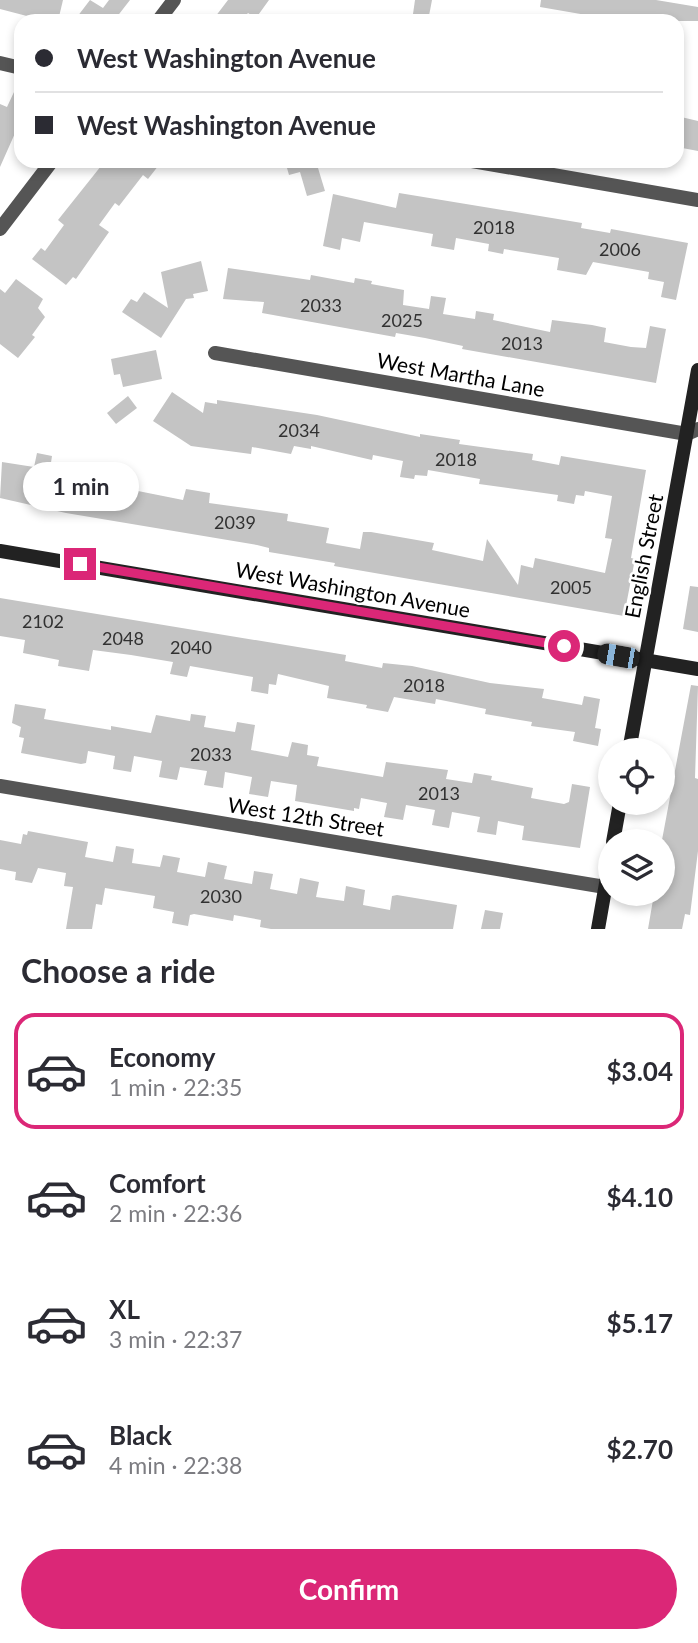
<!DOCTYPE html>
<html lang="en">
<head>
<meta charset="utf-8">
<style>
  :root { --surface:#fff; --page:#f2f2f3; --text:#2b2b33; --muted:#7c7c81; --line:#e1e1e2; --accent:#db2777 }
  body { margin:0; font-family:Lato,sans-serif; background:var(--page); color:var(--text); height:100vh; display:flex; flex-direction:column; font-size:26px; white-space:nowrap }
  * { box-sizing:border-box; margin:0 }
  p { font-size:23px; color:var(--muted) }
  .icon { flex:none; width:38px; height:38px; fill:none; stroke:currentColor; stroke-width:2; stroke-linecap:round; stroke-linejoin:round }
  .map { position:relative; height:929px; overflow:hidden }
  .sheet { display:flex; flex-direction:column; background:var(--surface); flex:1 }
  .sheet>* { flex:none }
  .banner { position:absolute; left:14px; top:14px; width:670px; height:154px; border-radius:21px; box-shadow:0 4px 10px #0003; display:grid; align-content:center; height:154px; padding:0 21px; background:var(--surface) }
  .buttons { position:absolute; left:598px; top:738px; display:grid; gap:14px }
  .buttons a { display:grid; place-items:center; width:77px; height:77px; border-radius:50%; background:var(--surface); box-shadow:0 4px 10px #0003; font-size:35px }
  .end { position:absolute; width:32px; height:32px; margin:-16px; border:9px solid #db2777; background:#fff; box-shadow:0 0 0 4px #fff }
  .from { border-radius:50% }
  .bubble { position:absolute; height:49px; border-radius:24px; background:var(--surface); box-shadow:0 4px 10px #0003; font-size:23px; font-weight:700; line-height:49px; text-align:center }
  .car { position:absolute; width:21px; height:42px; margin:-21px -10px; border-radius:9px; box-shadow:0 0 5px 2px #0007; background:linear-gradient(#222 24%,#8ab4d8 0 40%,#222 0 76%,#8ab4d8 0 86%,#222 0) }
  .banner b { display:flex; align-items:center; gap:24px; height:66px; font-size:26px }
  .banner b+b { border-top:2px solid var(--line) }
  .banner i { width:18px; height:18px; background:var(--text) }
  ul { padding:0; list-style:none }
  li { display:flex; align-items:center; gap:21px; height:116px; margin:0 14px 10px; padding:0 7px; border:4px solid transparent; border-radius:21px }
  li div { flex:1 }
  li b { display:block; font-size:26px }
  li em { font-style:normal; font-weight:700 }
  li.selected { border-color:var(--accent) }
  li>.icon { width:63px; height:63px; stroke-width:1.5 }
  h2 { padding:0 21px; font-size:32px; line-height:84px }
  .primary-button { display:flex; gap:14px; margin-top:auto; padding:14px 21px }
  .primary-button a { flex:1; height:80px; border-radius:42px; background:var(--accent); color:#fff; font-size:28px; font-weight:700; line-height:80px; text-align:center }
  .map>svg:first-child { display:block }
  .building { fill:#c4c4c4 }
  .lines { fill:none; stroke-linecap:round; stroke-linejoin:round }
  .street { stroke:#555; stroke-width:14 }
  .secondary { stroke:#222; stroke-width:14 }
  .route { stroke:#db2777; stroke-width:9 }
  .labels { text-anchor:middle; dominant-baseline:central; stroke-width:5; stroke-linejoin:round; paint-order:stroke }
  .number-label { font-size:18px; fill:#313131 }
  .street-label { font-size:21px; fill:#000; stroke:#fff }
</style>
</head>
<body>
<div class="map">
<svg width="698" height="929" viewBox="0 0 698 929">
  <rect width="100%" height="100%" fill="#fff"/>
  <!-- building -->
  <g class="building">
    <polygon points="0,0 63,0 58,21 46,21 0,9"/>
    <polygon points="90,0 103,8 109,0 130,0 116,18 120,21 74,21"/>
    <polygon points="228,0 269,0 256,18 248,13 241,21 212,21"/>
    <polygon points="415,0 432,0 428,21 412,21"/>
    <polygon points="541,0 656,0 698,7 698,21 597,21 598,17 540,7"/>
    <polygon points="21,77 21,133 16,131 0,167 0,104 7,107"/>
    <polygon points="677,116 698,121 698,151 677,147"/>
    <polygon points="105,161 162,161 148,179 143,175 119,206 115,203 99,225 109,232 76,279 73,277 66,285 32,259 41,248 45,251 64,225 58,220"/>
    <polygon points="285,161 325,161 326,166 318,168 325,191 307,196 300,172 289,175"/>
    <polygon points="399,193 582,223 581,228 610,233 611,229 688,243 676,300 661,297 664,282 648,279 649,272 593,262 586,275 557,270 559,258 504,249 503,254 488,251 489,244 456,238 454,250 431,246 433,234 364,222 360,242 342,238 340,250 323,246 333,194 396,208"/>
    <polygon points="201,261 208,291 193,294 194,298 186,299 161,338 122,312 131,299 137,302 144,292 168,308 161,272"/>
    <polygon points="228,268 310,280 311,275 354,283 355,278 372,281 371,284 404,290 403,305 429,309 431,296 446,298 443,314 475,319 476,311 494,314 493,320 550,332 552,320 592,325 606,328 604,342 631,347 646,348 650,326 666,329 656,383 462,349 463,346 425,338 396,333 395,337 262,313 264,302 223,299"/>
    <polygon points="16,279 43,299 38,308 45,317 32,335 35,337 18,358 0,344 0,289 5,293"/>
    <polygon points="156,350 162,379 123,387 120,374 114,375 111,359"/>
    <polygon points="172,392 203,413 205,402 217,404 217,400 317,415 420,437 420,434 460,440 459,444 533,454 532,460 559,465 561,456 646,470 631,558 635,559 624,616 334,566 335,563 269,552 269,548 257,545 66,513 0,498 2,462 34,467 37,453 52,456 50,469 104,474 103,478 134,483 133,490 183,500 186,489 210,493 209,503 288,514 287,521 329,528 326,543 360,549 363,532 371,532 434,543 432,550 483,561 487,539 518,585 521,565 533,568 535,558 605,573 612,539 605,538 612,496 585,491 584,496 576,495 574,504 557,501 558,495 479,484 480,479 428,470 427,476 415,475 414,479 400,477 403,461 373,455 372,460 311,446 311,449 294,446 291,454 252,447 251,454 191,446 153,421"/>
    <polygon points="128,396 137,408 116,424 107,413"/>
    <polygon points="690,586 698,587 698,632 683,629"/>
    <polygon points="0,598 346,655 345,661 382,668 383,663 412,666 490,683 544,689 542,698 582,705 584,696 600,699 595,728 601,729 598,746 573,741 575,732 531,726 532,722 485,714 486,709 436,699 435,704 394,697 388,712 366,708 367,705 327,698 329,686 278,674 276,685 269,684 268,694 251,691 253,677 190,666 187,677 170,674 173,662 131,655 93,650 89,671 58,666 59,660 23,653 25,640 0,636"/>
    <polygon points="691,685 698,686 695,778 698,779 698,851 690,915 685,914 682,929 648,929 654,894 663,894 662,840"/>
    <polygon points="15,704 46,709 44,719 111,730 111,726 151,733 156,715 190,721 191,714 206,716 204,727 235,732 237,722 255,725 251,750 288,757 292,742 308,745 307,755 319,757 317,766 383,777 386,762 448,770 446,779 472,783 474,773 492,776 491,780 533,788 531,798 564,804 569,802 572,784 590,787 580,848 522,840 524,826 498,821 496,835 477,832 480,817 452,812 449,828 432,825 435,810 406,805 403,820 384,817 387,803 361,798 359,809 354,808 354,811 295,801 297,785 271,781 268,797 249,794 252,777 225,772 223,788 204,785 207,771 180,767 177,780 159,777 162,761 134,756 131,772 113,769 115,756 88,751 86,763 81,764 21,753 24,738 19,737 21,727 12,723"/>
    <polygon points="28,831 88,842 85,857 113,862 116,846 134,849 132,863 160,867 163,855 180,858 177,872 205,877 208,862 227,866 224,879 252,884 254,871 273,874 270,889 297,894 300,878 319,882 316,897 344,901 346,886 365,890 363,905 390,910 392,896 397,895 457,905 453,929 271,929 260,927 261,920 234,915 233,921 194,914 190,915 188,926 172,923 174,912 153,908 155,896 105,888 102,905 96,904 92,929 66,929 73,887 64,886 66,873 38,868 32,883 15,880 16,872 0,869 0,840 21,844 23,834 27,835"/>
    <polygon points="485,910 503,913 500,929 481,929"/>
  </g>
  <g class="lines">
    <!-- street -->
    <g class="street">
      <polyline points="158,21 174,0"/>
      <polyline points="0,63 21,68"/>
      <polyline points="472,161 698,200"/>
      <polyline points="0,229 52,161"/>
      <polyline points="215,353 687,434 698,429"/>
      <polyline points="0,786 605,887"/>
    </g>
    <!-- secondary -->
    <g class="secondary">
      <polyline points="0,551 698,669"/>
      <polyline points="629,751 698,370"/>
      <polyline points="613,842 620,803"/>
      <polyline points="598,929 611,855"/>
    </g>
  </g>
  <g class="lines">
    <!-- route -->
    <polyline class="route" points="80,564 564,646"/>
  </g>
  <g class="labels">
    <!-- number labels -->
    <g class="number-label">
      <text x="494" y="227">2018</text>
      <text x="620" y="249">2006</text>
      <text x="321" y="305">2033</text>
      <text x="402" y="320">2025</text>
      <text x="522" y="343">2013</text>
      <text x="299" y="430">2034</text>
      <text x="456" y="459">2018</text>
      <text x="235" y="522">2039</text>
      <text x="571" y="587">2005</text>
      <text x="43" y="621">2102</text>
      <text x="123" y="638">2048</text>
      <text x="191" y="647">2040</text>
      <text x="424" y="685">2018</text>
      <text x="211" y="754">2033</text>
      <text x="439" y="793">2013</text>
      <text x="221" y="896">2030</text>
    </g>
    <!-- street labels -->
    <g class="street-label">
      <text transform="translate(461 374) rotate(10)">West Martha Lane</text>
      <text transform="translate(643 556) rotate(-79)">English Street</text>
      <text transform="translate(353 589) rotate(10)">West Washington Avenue</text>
      <text transform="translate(306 816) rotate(9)">West 12th Street</text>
    </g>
  </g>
</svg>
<div class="buttons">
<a><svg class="icon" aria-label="locate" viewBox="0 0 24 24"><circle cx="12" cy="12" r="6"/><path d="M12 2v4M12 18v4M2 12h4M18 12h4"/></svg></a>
<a><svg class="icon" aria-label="layers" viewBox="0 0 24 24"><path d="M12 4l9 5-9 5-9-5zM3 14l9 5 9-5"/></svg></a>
</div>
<i class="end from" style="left:564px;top:646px"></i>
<i class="end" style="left:80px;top:564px"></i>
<div class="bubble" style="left:23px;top:462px;width:116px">1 min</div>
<i class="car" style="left:618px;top:656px;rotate:280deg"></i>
<div class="banner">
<b><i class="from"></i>West Washington Avenue</b>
<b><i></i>West Washington Avenue</b>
</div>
</div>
<section class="sheet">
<h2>Choose a ride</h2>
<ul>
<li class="selected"><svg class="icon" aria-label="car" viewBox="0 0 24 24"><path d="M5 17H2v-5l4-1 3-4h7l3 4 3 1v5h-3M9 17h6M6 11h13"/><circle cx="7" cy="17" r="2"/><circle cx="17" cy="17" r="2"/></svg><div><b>Economy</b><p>1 min · 22:35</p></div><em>$3.04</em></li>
<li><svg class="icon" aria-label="car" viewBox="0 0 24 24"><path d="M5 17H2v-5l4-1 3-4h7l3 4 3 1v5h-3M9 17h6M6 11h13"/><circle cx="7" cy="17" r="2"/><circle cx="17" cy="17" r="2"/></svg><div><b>Comfort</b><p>2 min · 22:36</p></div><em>$4.10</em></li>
<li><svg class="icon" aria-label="car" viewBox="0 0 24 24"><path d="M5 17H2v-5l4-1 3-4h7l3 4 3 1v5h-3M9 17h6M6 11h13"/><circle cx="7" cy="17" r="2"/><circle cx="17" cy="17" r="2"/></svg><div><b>XL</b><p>3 min · 22:37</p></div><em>$5.17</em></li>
<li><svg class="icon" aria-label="car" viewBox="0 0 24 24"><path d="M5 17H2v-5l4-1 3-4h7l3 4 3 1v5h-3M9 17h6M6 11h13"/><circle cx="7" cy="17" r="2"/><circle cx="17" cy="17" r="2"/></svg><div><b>Black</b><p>4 min · 22:38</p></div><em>$2.70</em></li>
</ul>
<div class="primary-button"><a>Confirm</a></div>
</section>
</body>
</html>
